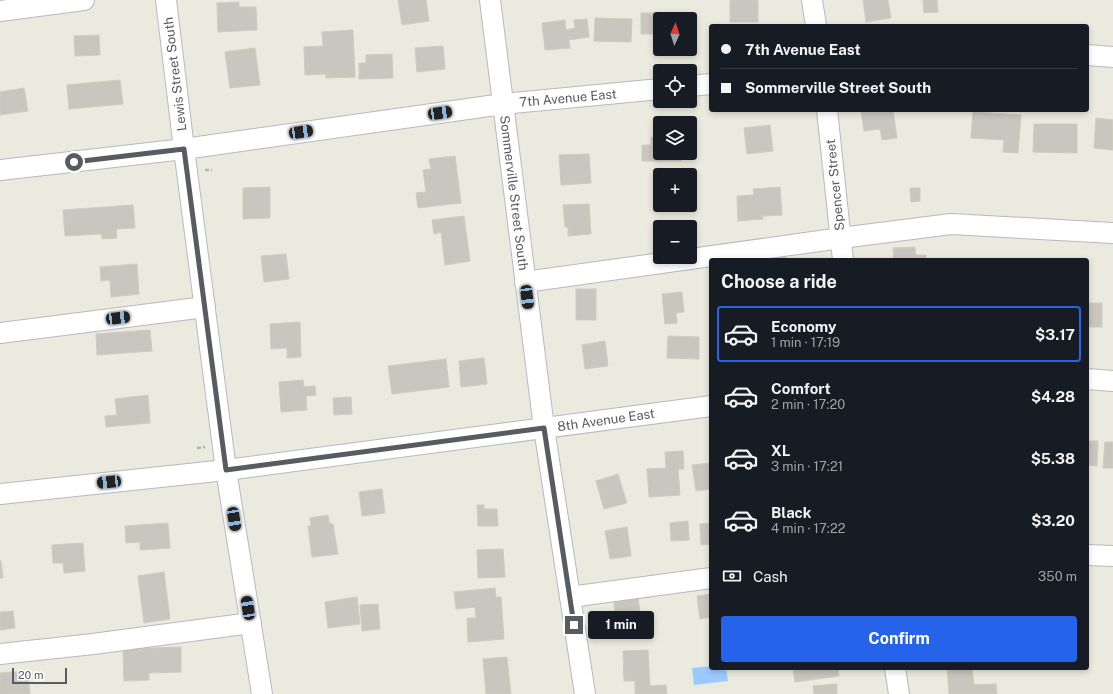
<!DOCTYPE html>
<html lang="en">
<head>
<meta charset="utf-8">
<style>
  :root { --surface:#171b24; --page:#242831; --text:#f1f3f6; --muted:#9ea1a6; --line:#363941; --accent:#2563eb }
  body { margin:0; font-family:"Public Sans",sans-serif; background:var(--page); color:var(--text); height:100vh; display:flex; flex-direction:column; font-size:15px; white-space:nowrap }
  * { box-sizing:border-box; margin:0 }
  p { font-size:13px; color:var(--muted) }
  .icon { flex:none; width:22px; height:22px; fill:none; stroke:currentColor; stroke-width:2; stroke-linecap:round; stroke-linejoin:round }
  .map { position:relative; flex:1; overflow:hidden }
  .side { position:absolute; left:709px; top:258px; width:380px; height:412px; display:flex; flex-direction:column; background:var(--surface); border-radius:4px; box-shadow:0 2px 6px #0003 }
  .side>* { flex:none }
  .hud { position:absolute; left:709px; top:24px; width:380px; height:88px; border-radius:4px; box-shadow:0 2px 6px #0003; display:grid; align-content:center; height:88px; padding:0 12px; background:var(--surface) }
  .needle { width:26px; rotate:3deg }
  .tools { position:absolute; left:653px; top:12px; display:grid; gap:8px }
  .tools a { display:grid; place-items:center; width:44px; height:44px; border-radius:4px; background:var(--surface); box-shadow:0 2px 6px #0003; font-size:20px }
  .scale { position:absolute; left:12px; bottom:10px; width:55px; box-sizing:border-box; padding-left:4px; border:2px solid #585b60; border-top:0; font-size:11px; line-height:14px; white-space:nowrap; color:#585b60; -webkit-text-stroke:3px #fff; paint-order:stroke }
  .end { position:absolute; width:18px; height:18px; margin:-9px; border:5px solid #585b60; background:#fff; box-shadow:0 0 0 2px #fff }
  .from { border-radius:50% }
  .bubble { position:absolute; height:28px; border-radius:4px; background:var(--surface); box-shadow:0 2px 6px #0003; font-size:13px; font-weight:700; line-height:28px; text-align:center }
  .car { position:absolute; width:12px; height:24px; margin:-12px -6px; border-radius:5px; box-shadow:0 0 3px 1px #0007; background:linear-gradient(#222 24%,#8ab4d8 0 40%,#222 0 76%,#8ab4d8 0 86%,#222 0) }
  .hud b { display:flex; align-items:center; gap:14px; height:38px; font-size:15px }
  .hud b+b { border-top:1px solid var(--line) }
  .hud i { width:10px; height:10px; background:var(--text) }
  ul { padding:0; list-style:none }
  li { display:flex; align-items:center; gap:12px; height:56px; margin:0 8px 6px; padding:0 4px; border:2px solid transparent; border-radius:4px }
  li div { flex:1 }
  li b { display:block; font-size:15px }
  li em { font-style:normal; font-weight:700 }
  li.current { border-color:var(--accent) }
  li>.icon { width:36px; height:36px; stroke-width:1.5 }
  h2 { padding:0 12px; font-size:18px; line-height:48px }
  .pay { display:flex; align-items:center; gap:10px; height:44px; padding:0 12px; font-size:15px }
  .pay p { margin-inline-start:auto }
  .primary-button { display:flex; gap:8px; margin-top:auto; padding:8px 12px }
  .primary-button a { flex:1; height:46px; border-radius:4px; background:var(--accent); color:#fff; font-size:16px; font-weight:700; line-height:46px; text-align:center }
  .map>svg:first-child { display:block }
  .water { fill:#9bcaff }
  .building { fill:#c8c6be; stroke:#d0ccbd }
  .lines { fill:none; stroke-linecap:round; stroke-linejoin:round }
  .minor-casing { stroke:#b7b9be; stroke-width:22 }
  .path { stroke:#93c5a6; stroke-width:2.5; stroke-dasharray:4 2; stroke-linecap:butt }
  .minor { stroke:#fff; stroke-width:20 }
  .route { stroke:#585b60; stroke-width:5 }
  .labels { text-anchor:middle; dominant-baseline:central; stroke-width:3; stroke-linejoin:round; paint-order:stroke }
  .street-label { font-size:13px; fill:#585b60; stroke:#fff }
</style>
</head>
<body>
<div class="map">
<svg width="1113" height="694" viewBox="0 0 1113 694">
  <rect width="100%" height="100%" fill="#ebeade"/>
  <!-- water -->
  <polygon class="water" points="711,666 711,668 726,668 728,681 694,685 692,668"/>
  <!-- building -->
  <g class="building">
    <polygon points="398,0 426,0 429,21 402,25"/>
    <rect x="730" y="0" width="28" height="22"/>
    <polygon points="863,0 888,0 891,18 866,22"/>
    <polygon points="923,0 937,0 938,12 924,13"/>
    <polygon points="239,2 239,7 256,7 257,30 218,32 217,3"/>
    <polygon points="641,13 664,13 664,19 660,19 660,34 641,34"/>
    <polygon points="595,18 632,19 631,42 594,41"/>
    <polygon points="587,19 589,37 569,40 570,48 545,50 542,23 565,20 566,30 575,28 574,20"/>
    <polygon points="353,30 355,77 326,78 326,74 305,75 304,47 323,46 322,32"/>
    <polygon points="99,35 100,55 75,56 74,36"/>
    <polygon points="443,46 445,69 417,72 415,48"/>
    <polygon points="255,48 260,85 230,88 225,52"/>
    <polygon points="392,54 393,78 359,79 359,63 366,63 366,55"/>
    <polygon points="120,80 123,104 69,109 67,85"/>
    <polygon points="24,88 28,111 0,115 0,92"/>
    <polygon points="861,110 893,110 897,138 882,140 880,129 864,131"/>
    <polygon points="973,112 1021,115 1018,153 1003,152 1004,140 971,138"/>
    <polygon points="1096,118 1113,120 1113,150 1094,148"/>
    <polygon points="1034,124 1077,124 1077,153 1033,152"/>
    <polygon points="770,125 773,151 747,154 744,128"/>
    <polygon points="651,137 660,137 660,153 681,153 681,161 642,161 642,145 651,145"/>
    <polygon points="589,154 591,183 561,185 559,155"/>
    <polygon points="455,156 461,203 418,208 416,193 426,192 423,170 431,169 429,159"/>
    <polygon points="270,187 270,218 243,219 243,188"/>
    <polygon points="780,187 782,215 763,216 763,219 738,221 737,196 754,195 753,189"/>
    <polygon points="910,188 920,188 920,201 911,202"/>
    <polygon points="589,204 591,234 568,236 568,227 565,227 563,205"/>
    <polygon points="133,205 135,228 116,229 117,238 102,239 101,234 65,236 63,210"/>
    <polygon points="464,216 470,261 445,265 441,232 434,234 432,220"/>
    <polygon points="785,246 786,260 756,260 755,249"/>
    <polygon points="915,247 916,255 926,255 926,260 894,260 893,248"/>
    <polygon points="286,254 289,279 264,282 261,256"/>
    <polygon points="137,264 139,294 111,297 110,280 101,281 100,267"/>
    <rect x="576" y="289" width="20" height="31"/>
    <polygon points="682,292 684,312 676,313 677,323 665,324 662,294"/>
    <rect x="1087" y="303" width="15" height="24"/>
    <polygon points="300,322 301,357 287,358 287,348 271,349 270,324"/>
    <polygon points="150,330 152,351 97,355 96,334"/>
    <polygon points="668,336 699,337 699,359 667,358"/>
    <polygon points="605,341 608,366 585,369 582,345"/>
    <polygon points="484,358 487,384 461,387 459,361"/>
    <polygon points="446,359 449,387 392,394 388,366"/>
    <polygon points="303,380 304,387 315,386 316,395 306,396 307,410 281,412 279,382"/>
    <polygon points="148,395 150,423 106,427 105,416 117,415 115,399"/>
    <polygon points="351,397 352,414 334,415 333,398"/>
    <polygon points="1087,441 1098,441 1097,466 1087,465"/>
    <polygon points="1105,442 1113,442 1113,468 1103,468"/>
    <polygon points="683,451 684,469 678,469 680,495 649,497 647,469 666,468 665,452"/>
    <polygon points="711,463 711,489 696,491 692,465"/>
    <polygon points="618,474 627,503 604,509 596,481"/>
    <polygon points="382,489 385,513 362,516 359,492"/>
    <polygon points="477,505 484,505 484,509 497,509 498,526 478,526"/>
    <polygon points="328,515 329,523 333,524 338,554 312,557 308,526 311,526 310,518"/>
    <polygon points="688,521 689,540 671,541 670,523"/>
    <polygon points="168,523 170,548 140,550 140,542 126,543 125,526"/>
    <polygon points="711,523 711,544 701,545 700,524"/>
    <polygon points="627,527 631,556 610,559 605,531"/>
    <polygon points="83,543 85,571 64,573 63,563 53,563 52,545"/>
    <polygon points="503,549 505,577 478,578 477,550"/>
    <polygon points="0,561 1,561 3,578 0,578"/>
    <polygon points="164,572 170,619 144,623 138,576"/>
    <polygon points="649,580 651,597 638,598 642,627 617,630 613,596"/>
    <polygon points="495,588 496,597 501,597 504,639 468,642 467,618 476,618 475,607 456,609 454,592"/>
    <polygon points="711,594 711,617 700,619 697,596"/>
    <polygon points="357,597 360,624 328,628 325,602"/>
    <polygon points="378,604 380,629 362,631 360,605"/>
    <polygon points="13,611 15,628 0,630 0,612"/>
    <polygon points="181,647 181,672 149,673 149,680 124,681 123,649"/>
    <polygon points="648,650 650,686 666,685 667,694 635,694 635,681 624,681 623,651"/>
    <polygon points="507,657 511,694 486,694 483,659"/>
    <polygon points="793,668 838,668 839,676 795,682"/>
    <polygon points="947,668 972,668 974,685 996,684 997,694 949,694"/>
    <polygon points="28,671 30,694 0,694 0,673"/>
    <polygon points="837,684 837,694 814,694 813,686"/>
  </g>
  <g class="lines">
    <!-- minor casing -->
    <g class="minor-casing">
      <g id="minor">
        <polyline points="166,0 184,149 226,470 262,694"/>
        <polyline points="490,0 544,428 585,694"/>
        <polyline points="812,0 816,26"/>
        <polyline points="0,11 84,0"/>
        <polyline points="1087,55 1113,57"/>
        <polyline points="690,86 711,84"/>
        <polyline points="827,110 843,260"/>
        <polyline points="0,170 184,149 503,104 660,89"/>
        <polyline points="525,282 841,238 951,224 1113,233"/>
        <polyline points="0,333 205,307"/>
        <polyline points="1087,379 1113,381"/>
        <polyline points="0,494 226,470 711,406"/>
        <polyline points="1087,555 1113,556"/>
        <polyline points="570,597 711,578"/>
        <polyline points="0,654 93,644 251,623"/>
        <polyline points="895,668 899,694"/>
      </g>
    </g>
    <!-- path -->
    <g class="path">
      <polyline points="205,170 212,170"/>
      <polyline points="197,448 205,447"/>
    </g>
    <!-- minor -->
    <use href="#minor" class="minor"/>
  </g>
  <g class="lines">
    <!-- route -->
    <polyline class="route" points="74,162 184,149 226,470 544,428 574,625"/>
  </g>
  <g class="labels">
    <!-- street labels -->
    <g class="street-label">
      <text transform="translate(175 74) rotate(-97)">Lewis Street South</text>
      <text transform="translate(568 98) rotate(-5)">7th Avenue East</text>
      <text transform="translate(835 185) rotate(-96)">Spencer Street</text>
      <text transform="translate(514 193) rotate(83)">Sommerville Street South</text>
      <text transform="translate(606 420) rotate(-8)">8th Avenue East</text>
    </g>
  </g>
</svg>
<div class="tools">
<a><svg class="needle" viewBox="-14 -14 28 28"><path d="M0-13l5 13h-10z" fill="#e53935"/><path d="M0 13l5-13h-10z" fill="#9ea1a6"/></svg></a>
<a><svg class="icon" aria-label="locate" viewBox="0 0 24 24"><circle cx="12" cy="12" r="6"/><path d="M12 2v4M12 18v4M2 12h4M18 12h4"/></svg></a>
<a><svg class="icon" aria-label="layers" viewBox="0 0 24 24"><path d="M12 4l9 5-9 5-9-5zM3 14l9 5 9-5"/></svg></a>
<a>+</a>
<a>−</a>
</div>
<div class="scale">20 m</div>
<i class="end from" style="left:74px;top:162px"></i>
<i class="end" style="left:574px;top:625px"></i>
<div class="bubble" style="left:588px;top:611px;width:66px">1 min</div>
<i class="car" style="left:440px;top:113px;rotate:82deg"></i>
<i class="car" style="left:301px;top:132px;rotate:82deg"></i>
<i class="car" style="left:527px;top:297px;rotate:173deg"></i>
<i class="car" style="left:118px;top:318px;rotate:83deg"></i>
<i class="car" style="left:109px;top:482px;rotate:264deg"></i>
<i class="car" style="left:234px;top:519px;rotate:171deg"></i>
<i class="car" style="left:248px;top:608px;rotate:351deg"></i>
<div class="hud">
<b><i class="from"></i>7th Avenue East</b>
<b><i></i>Sommerville Street South</b>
</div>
<section class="side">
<h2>Choose a ride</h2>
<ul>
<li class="current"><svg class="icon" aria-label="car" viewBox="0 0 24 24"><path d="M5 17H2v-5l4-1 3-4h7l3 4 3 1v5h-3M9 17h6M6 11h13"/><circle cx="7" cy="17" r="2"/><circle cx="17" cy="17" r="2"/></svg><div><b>Economy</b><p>1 min · 17:19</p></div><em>$3.17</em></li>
<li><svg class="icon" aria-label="car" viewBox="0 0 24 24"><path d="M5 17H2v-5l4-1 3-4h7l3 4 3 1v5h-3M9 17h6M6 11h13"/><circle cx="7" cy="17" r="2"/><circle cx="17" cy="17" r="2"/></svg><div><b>Comfort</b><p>2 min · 17:20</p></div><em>$4.28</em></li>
<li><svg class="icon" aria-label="car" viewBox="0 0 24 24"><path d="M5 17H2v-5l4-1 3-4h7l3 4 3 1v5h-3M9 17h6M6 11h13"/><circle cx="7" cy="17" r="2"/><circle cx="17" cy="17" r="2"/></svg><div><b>XL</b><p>3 min · 17:21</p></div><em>$5.38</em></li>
<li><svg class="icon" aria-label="car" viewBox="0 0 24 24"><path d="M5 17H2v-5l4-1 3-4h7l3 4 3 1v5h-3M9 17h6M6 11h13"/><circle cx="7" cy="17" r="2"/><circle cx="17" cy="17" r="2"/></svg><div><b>Black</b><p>4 min · 17:22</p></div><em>$3.20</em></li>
</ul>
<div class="pay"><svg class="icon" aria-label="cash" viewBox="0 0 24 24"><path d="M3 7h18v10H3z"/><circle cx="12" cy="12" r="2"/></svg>Cash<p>350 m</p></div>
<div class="primary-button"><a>Confirm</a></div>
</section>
</div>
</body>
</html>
